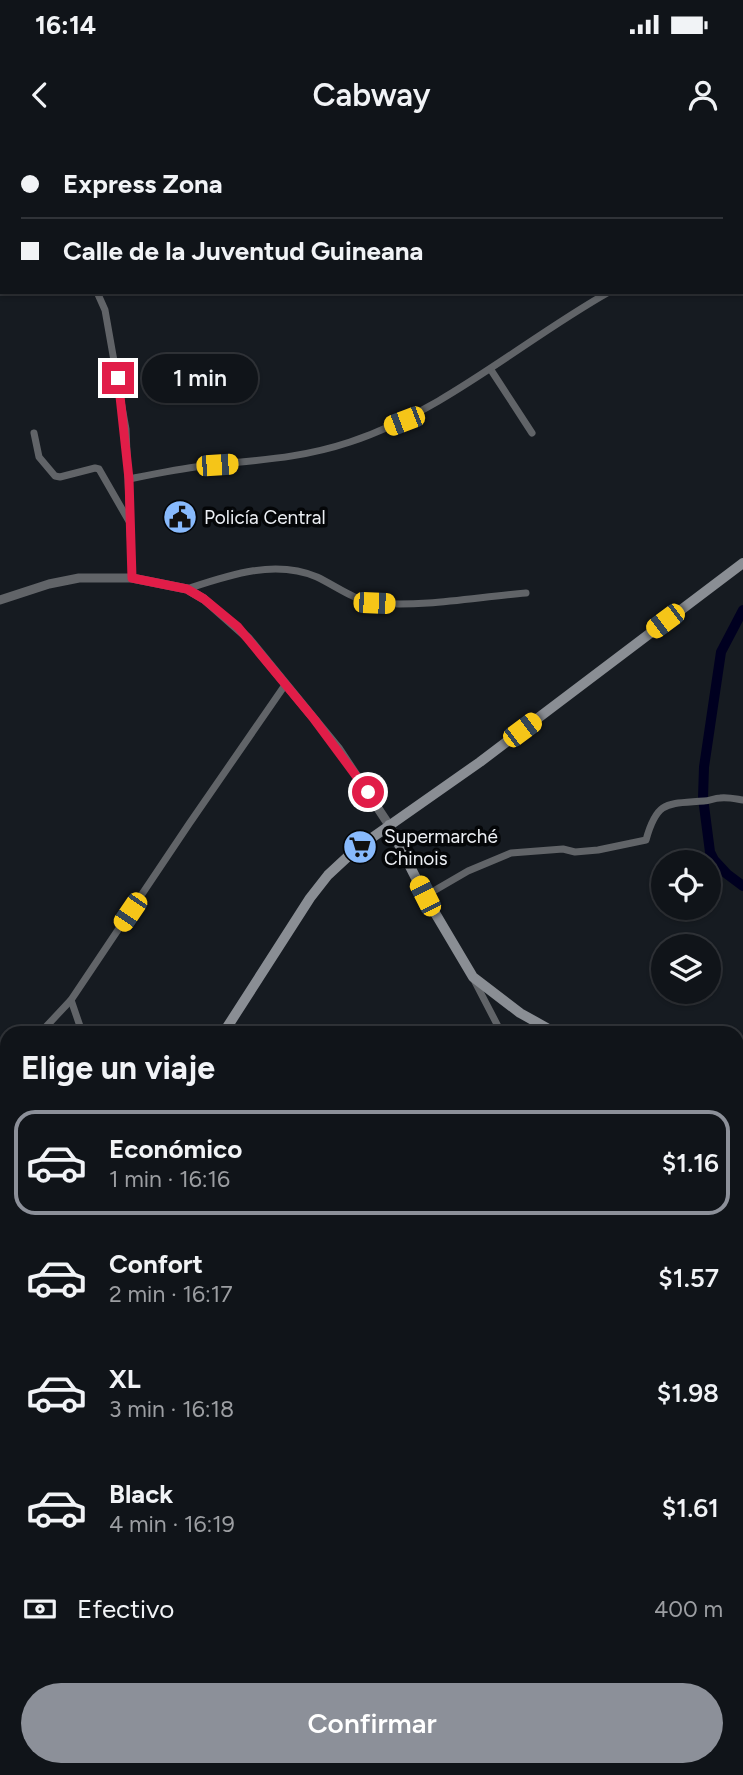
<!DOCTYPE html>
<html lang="es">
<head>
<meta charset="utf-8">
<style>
  :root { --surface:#101419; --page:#191d22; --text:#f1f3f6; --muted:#9c9ea2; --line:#303338; --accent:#8c9099 }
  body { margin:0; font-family:Figtree,sans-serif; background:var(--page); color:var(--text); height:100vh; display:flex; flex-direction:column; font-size:26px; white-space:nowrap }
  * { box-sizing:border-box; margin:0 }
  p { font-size:23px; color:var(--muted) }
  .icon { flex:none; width:38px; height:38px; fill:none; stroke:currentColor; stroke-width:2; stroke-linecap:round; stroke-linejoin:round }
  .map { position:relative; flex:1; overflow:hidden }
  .panel { position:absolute; left:0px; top:886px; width:744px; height:751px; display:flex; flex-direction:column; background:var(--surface); border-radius:21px 21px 0 0; box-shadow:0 2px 5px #0004,0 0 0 2px var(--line) }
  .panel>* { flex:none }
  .guide { position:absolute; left:0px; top:0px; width:744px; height:154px; box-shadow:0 2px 5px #0004,0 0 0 2px var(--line); display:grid; align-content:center; height:154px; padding:0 21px; background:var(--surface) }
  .buttons { position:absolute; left:651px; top:710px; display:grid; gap:14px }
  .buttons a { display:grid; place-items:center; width:70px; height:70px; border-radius:50%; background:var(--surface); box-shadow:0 2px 5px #0004,0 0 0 2px var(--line); font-size:35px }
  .end { position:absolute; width:32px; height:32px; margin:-16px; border:9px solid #e11d48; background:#fff; box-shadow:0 0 0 4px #fff }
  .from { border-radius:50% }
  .bubble { position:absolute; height:49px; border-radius:24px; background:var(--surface); box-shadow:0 2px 5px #0004,0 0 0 2px var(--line); font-size:23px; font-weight:600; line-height:49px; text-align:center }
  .car { position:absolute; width:21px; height:42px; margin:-21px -10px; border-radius:9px; box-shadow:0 0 5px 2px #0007; background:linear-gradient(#f5c518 24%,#345 0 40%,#f5c518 0 76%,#345 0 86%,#f5c518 0) }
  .guide b { display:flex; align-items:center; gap:24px; height:66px; font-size:26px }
  .guide b+b { border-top:2px solid var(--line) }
  .guide i { width:18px; height:18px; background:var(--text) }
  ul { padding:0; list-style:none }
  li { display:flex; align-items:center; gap:21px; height:105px; margin:0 14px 10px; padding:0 7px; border:4px solid transparent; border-radius:21px }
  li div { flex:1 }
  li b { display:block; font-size:26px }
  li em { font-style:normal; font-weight:600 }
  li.on { border-color:var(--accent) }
  li>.icon { width:63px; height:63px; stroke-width:1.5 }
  h2 { padding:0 21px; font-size:32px; line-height:84px }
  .pay { display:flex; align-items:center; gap:18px; height:77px; padding:0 21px; font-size:26px }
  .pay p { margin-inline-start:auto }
  .primary-button { display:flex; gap:14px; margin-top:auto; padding:14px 21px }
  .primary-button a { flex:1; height:80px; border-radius:42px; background:var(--accent); color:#fff; font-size:28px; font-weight:600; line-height:80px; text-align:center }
  .status { display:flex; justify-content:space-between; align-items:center; height:49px; padding:0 35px; background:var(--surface); direction:ltr }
  .status svg { height:19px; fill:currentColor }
  header { display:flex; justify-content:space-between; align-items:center; height:91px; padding:0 21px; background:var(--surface); font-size:32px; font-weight:600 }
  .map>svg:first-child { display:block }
  .built { fill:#1a232e }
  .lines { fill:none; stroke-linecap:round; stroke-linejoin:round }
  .canal { stroke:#000020; stroke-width:10 }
  .minor { stroke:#616468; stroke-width:7 }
  .tertiary { stroke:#616468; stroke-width:9 }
  .secondary { stroke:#8a8e94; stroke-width:10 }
  .route { stroke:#e11d48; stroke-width:9 }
  .labels { text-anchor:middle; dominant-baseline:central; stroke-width:7; stroke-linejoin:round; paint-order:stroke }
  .poi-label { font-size:19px; fill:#eceff4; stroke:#040608; text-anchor:start }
</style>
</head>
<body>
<div class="status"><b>16:14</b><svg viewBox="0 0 49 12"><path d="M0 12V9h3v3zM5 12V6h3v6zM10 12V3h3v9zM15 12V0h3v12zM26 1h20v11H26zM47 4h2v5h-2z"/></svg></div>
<header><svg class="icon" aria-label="back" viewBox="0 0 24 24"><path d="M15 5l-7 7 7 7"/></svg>Cabway<svg class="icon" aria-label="person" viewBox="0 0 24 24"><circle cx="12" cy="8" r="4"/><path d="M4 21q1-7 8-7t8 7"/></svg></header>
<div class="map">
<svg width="743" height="1635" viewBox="0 0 743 1635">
  <rect width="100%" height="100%" fill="#161b21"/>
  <!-- built -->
  <polygon class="built" points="737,1105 743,1116 743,1497 740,1498 737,1492"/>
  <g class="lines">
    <!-- canal -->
    <polyline class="canal" points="743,470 721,512 704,627 703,658 710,712 714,720 727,734 743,746"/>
    <!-- minor -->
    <g class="minor">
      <polyline points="92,0 93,2"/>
      <polyline points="335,0 336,2"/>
      <polyline points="742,79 743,78"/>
      <polyline points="0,108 2,109"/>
      <polyline points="742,138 743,138"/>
      <polyline points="97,152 105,170 126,289 132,438"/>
      <polyline points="491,230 532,293"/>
      <polyline points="34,293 39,317 55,336 60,337 95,328 99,329 130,383"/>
      <path d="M 129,339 C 154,334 178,329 203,326 C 255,320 299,319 350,302 C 446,270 522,201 609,152"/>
      <path d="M 187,449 C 229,435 275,419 317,437 C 336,446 355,461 376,463 C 425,467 476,457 526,453"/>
      <path d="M 425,756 L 468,731 L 511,713 L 563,709 L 575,712 L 598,710 L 646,700 C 657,660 667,664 704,661 C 710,661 714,658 720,658 C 728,657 736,659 743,660"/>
      <polyline points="474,840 501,892"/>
      <polyline points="71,860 82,892"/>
      <polyline points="41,892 71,860 189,684 285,545"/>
      <polyline points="0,928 7,922"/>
      <polyline points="0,1439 7,1456"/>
      <polyline points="58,1629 60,1635"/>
      <polyline points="312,1635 314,1629"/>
    </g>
    <!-- tertiary -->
    <polyline class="tertiary" points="0,460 49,444 79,438 132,438 187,449 204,459 248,498 338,608 389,685"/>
    <!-- secondary -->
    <g class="secondary">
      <polyline points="389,685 425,756 473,837 520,873 554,892"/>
      <polyline points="224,892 310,758 328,735 356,709 480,622 743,423"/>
      <polyline points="737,925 743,925"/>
      <polyline points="0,1242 7,1231"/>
    </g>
  </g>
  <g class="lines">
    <!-- route -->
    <polyline class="route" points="118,238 129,339 132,438 187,449 204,459 238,487 314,579 368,652"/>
  </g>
  <!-- icons -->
  <defs>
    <g id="civic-disc" transform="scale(1.75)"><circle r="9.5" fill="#88bafc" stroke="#040608"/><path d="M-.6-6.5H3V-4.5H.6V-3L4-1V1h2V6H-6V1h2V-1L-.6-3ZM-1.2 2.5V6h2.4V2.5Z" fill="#111"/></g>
    <g id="supermarket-disc" transform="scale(1.75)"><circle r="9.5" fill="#88bafc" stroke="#040608"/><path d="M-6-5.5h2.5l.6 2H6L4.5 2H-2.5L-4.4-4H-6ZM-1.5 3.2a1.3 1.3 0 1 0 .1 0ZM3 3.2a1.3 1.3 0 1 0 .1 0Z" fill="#111"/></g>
  </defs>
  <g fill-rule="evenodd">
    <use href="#civic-disc" x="180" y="377"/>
    <use href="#supermarket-disc" x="360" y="707"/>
  </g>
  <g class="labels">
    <!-- poi labels -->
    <g class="poi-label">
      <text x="204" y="377">Policía Central</text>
      <text x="384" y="696">Supermarché<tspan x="384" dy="22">Chinois</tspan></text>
    </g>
  </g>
</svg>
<div class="buttons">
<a><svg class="icon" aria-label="locate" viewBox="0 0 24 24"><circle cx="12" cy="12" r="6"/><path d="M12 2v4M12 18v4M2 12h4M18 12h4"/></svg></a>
<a><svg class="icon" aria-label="layers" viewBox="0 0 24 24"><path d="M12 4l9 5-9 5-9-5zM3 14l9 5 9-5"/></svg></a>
</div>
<i class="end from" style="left:368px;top:652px"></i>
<i class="end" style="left:118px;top:238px"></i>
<div class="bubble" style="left:142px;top:214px;width:116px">1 min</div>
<i class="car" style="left:404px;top:281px;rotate:249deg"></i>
<i class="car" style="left:217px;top:325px;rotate:86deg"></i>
<i class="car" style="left:374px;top:463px;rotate:92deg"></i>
<i class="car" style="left:665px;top:481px;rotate:233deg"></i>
<i class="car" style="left:522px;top:590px;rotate:53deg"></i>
<i class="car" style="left:425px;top:756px;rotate:333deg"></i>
<i class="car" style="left:130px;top:772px;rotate:214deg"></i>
<div class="guide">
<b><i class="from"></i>Express Zona</b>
<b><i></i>Calle de la Juventud Guineana</b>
</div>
<section class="panel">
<h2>Elige un viaje</h2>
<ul>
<li class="on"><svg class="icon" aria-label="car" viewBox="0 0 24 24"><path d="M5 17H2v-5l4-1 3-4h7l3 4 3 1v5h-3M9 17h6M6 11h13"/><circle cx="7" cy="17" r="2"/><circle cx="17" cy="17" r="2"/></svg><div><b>Económico</b><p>1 min · 16:16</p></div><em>$1.16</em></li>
<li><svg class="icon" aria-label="car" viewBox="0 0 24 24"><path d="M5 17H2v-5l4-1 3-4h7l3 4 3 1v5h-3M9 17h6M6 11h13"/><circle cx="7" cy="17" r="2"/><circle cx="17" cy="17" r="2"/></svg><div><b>Confort</b><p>2 min · 16:17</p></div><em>$1.57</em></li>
<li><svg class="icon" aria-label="car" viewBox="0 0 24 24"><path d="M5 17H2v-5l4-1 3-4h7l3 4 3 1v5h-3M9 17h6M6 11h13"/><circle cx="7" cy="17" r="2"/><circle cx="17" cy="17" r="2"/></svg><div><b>XL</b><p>3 min · 16:18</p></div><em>$1.98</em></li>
<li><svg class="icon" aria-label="car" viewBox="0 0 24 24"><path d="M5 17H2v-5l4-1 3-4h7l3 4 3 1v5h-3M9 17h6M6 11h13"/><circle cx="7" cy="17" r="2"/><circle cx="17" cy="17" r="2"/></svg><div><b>Black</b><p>4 min · 16:19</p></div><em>$1.61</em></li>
</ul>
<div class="pay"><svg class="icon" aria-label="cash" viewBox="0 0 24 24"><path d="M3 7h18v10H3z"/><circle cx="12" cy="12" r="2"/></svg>Efectivo<p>400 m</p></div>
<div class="primary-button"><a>Confirmar</a></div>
</section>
</div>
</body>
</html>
